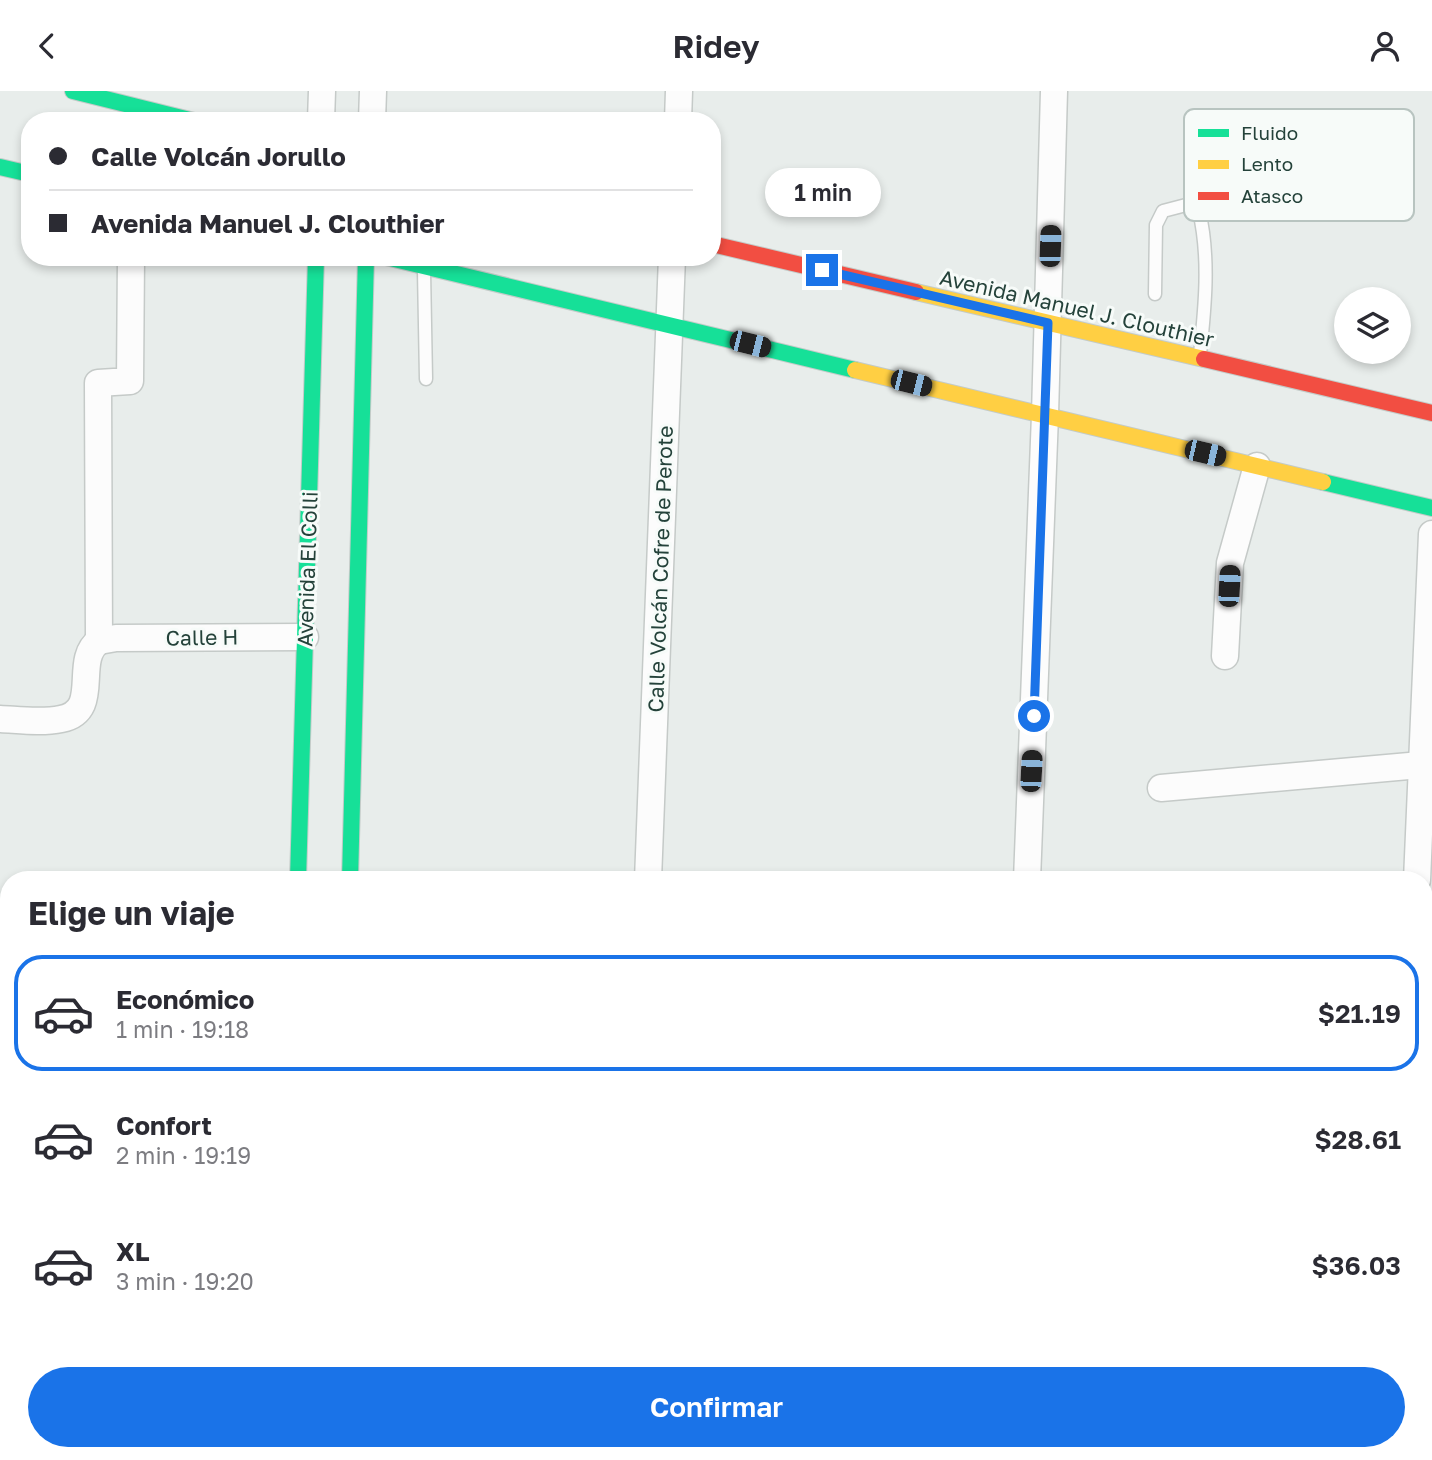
<!DOCTYPE html>
<html lang="es">
<head>
<meta charset="utf-8">
<style>
  :root { --surface:#fff; --page:#f7f7f7; --text:#2b2b33; --muted:#7c7c81; --line:#e1e1e2; --accent:#1a73e8 }
  body { margin:0; font-family:"Golos Text",sans-serif; background:var(--page); color:var(--text); height:100vh; display:flex; flex-direction:column; font-size:26px; white-space:nowrap }
  * { box-sizing:border-box; margin:0 }
  p { font-size:23px; color:var(--muted) }
  .icon { flex:none; width:38px; height:38px; fill:none; stroke:currentColor; stroke-width:2; stroke-linecap:round; stroke-linejoin:round }
  .map { position:relative; flex:1; overflow:hidden }
  .drawer { position:absolute; left:0px; top:780px; width:1433px; height:590px; display:flex; flex-direction:column; background:var(--surface); border-radius:28px 28px 0 0; box-shadow:0 4px 10px #0003 }
  .drawer>* { flex:none }
  .hud { position:absolute; left:21px; top:21px; width:700px; height:154px; border-radius:28px; box-shadow:0 4px 10px #0003; display:grid; align-content:center; height:154px; padding:0 28px; background:var(--surface) }
  .controls { position:absolute; left:1334px; top:196px; display:grid; gap:14px }
  .controls a { display:grid; place-items:center; width:77px; height:77px; border-radius:50%; background:var(--surface); box-shadow:0 4px 10px #0003; font-size:35px }
  .end { position:absolute; width:32px; height:32px; margin:-16px; border:9px solid #1a73e8; background:#fff; box-shadow:0 0 0 4px #fff }
  .from { border-radius:50% }
  .bubble { position:absolute; height:49px; border-radius:24px; background:var(--surface); box-shadow:0 4px 10px #0003; font-size:23px; font-weight:600; line-height:49px; text-align:center }
  .car { position:absolute; width:21px; height:42px; margin:-21px -10px; border-radius:9px; box-shadow:0 0 5px 2px #0007; background:linear-gradient(#222 24%,#8ab4d8 0 40%,#222 0 76%,#8ab4d8 0 86%,#222 0) }
  .hud b { display:flex; align-items:center; gap:24px; height:66px; font-size:26px }
  .hud b+b { border-top:2px solid var(--line) }
  .hud i { width:18px; height:18px; background:var(--text) }
  ul { padding:0; list-style:none }
  li { display:flex; align-items:center; gap:21px; height:116px; margin:0 14px 10px; padding:0 14px; border:4px solid transparent; border-radius:28px }
  li div { flex:1 }
  li b { display:block; font-size:26px }
  li em { font-style:normal; font-weight:600 }
  li.current { border-color:var(--accent) }
  li>.icon { width:63px; height:63px; stroke-width:1.5 }
  h2 { padding:0 28px; font-size:32px; line-height:84px }
  .action { display:flex; gap:14px; margin-top:auto; padding:14px 28px }
  .action a { flex:1; height:80px; border-radius:42px; background:var(--accent); color:#fff; font-size:28px; font-weight:600; line-height:80px; text-align:center }
  header { display:flex; justify-content:space-between; align-items:center; height:91px; padding:0 28px; background:var(--surface); font-size:32px; font-weight:600 }
  .map>svg:first-child { display:block }
  .lines { fill:none; stroke-linecap:round; stroke-linejoin:round }
  .lane-casing { stroke:#c5cac8; stroke-width:15 }
  .street-casing { stroke:#c5cac8; stroke-width:29 }
  .fast-casing { stroke:#c3cbc8; stroke-width:18 }
  .slow-casing { stroke:#c3cbc8; stroke-width:18 }
  .jam-casing { stroke:#c3cbc8; stroke-width:18 }
  .lane { stroke:#fcfcfc; stroke-width:12 }
  .street { stroke:#fcfcfc; stroke-width:26 }
  .fast { stroke:#16e098; stroke-width:16 }
  .slow { stroke:#ffcf43; stroke-width:16 }
  .jam { stroke:#f24e42; stroke-width:16 }
  .route { stroke:#1a73e8; stroke-width:9 }
  .labels { text-anchor:middle; dominant-baseline:central; stroke-width:6; stroke-linejoin:round; paint-order:stroke }
  .street-label { font-size:21px; fill:#24423a; stroke:#f7fbf9 }
  .key { fill:#f7fbf9; stroke:#b8c4c0; stroke-width:2 }
  .key-label { font-size:19px; fill:#24423a }
</style>
</head>
<body>
<header><svg class="icon" aria-label="back" viewBox="0 0 24 24"><path d="M15 5l-7 7 7 7"/></svg>Ridey<svg class="icon" aria-label="person" viewBox="0 0 24 24"><circle cx="12" cy="8" r="4"/><path d="M4 21q1-7 8-7t8 7"/></svg></header>
<div class="map">
<svg width="1432" height="1369" viewBox="0 0 1432 1369">
  <rect width="100%" height="100%" fill="#e8edeb"/>
  <g class="lines">
    <!-- lane casing -->
    <g class="lane-casing">
      <g id="lane">
        <polyline points="424,180 426,288"/>
        <path d="M 1155,203 L 1156,134 L 1163,120 L 1186,114 L 1199,120 C 1210,166 1205,216 1200,263"/>
      </g>
    </g>
    <!-- street casing -->
    <g class="street-casing">
      <g id="street">
        <polyline points="321,30 322,0"/>
        <polyline points="372,30 373,0"/>
        <polyline points="678,30 679,0"/>
        <polyline points="99,550 98,292 130,290 131,166"/>
        <polyline points="99,550 116,547 305,546"/>
        <polyline points="1225,565 1230,472 1257,375"/>
        <path d="M 0,628 C 20,629 42,632 61,628 C 103,620 72,569 99,550"/>
        <polyline points="1161,697 1432,673"/>
        <polyline points="648,789 672,166"/>
        <polyline points="1027,789 1045,324 1054,0"/>
        <polyline points="1417,789 1432,443"/>
        <polyline points="0,950 9,951"/>
        <polyline points="1424,959 1432,959"/>
        <polyline points="104,1369 104,1362"/>
        <polyline points="625,1369 625,1362"/>
        <polyline points="1002,1369 1002,1362"/>
        <polyline points="1395,1369 1396,1362"/>
      </g>
    </g>
    <!-- fast casing -->
    <g class="fast-casing">
      <g id="fast">
        <polyline points="73,0 194,30"/>
        <polyline points="0,76 30,83"/>
        <polyline points="386,166 855,279"/>
        <polyline points="1323,391 1432,417"/>
        <polyline points="298,789 316,166"/>
        <polyline points="350,789 366,166"/>
        <polyline points="283,1362 283,1369"/>
        <polyline points="335,1362 335,1369"/>
      </g>
    </g>
    <!-- slow casing -->
    <g class="slow-casing">
      <g id="slow">
        <polyline points="916,201 1204,268"/>
        <polyline points="855,279 1323,391"/>
      </g>
    </g>
    <!-- jam casing -->
    <g class="jam-casing">
      <g id="jam">
        <polyline points="712,153 916,201"/>
        <polyline points="1204,268 1432,322"/>
      </g>
    </g>
    <!-- lane -->
    <use href="#lane" class="lane"/>
    <!-- street -->
    <use href="#street" class="street"/>
    <!-- fast -->
    <use href="#fast" class="fast"/>
    <!-- slow -->
    <use href="#slow" class="slow"/>
    <!-- jam -->
    <use href="#jam" class="jam"/>
  </g>
  <g class="lines">
    <!-- route -->
    <polyline class="route" points="822,179 1048,232 1034,625"/>
  </g>
  <g class="labels">
    <!-- street labels -->
    <g class="street-label">
      <text transform="translate(1077 217) rotate(13)">Avenida Manuel J. Clouthier</text>
      <text transform="translate(307 478) rotate(-88)">Avenida El Colli</text>
      <text transform="translate(660 478) rotate(-88)">Calle Volcán Cofre de Perote</text>
      <text transform="translate(202 546) rotate(-1)">Calle H</text>
    </g>
  </g>
  <!-- legend -->
  <rect x="1184" y="18" width="230" height="112" rx="10" class="key"/>
  <rect x="1198" y="38" width="31" height="8" fill="#16e098"/>
  <rect x="1198" y="69" width="31" height="9" fill="#ffcf43"/>
  <rect x="1198" y="101" width="31" height="8" fill="#f24e42"/>
  <g class="key-label">
    <text x="1241" y="49">Fluido</text>
    <text x="1241" y="80">Lento</text>
    <text x="1241" y="112">Atasco</text>
  </g>
</svg>
<div class="controls">
<a><svg class="icon" aria-label="layers" viewBox="0 0 24 24"><path d="M12 4l9 5-9 5-9-5zM3 14l9 5 9-5"/></svg></a>
</div>
<i class="end from" style="left:1034px;top:625px"></i>
<i class="end" style="left:822px;top:179px"></i>
<div class="bubble" style="left:765px;top:77px;width:116px">1 min</div>
<i class="car" style="left:1050px;top:155px;rotate:2deg"></i>
<i class="car" style="left:750px;top:253px;rotate:104deg"></i>
<i class="car" style="left:911px;top:292px;rotate:104deg"></i>
<i class="car" style="left:1205px;top:362px;rotate:103deg"></i>
<i class="car" style="left:1229px;top:495px;rotate:3deg"></i>
<i class="car" style="left:1031px;top:680px;rotate:3deg"></i>
<div class="hud">
<b><i class="from"></i>Calle Volcán Jorullo</b>
<b><i></i>Avenida Manuel J. Clouthier</b>
</div>
<section class="drawer">
<h2>Elige un viaje</h2>
<ul>
<li class="current"><svg class="icon" aria-label="car" viewBox="0 0 24 24"><path d="M5 17H2v-5l4-1 3-4h7l3 4 3 1v5h-3M9 17h6M6 11h13"/><circle cx="7" cy="17" r="2"/><circle cx="17" cy="17" r="2"/></svg><div><b>Económico</b><p>1 min · 19:18</p></div><em>$21.19</em></li>
<li><svg class="icon" aria-label="car" viewBox="0 0 24 24"><path d="M5 17H2v-5l4-1 3-4h7l3 4 3 1v5h-3M9 17h6M6 11h13"/><circle cx="7" cy="17" r="2"/><circle cx="17" cy="17" r="2"/></svg><div><b>Confort</b><p>2 min · 19:19</p></div><em>$28.61</em></li>
<li><svg class="icon" aria-label="car" viewBox="0 0 24 24"><path d="M5 17H2v-5l4-1 3-4h7l3 4 3 1v5h-3M9 17h6M6 11h13"/><circle cx="7" cy="17" r="2"/><circle cx="17" cy="17" r="2"/></svg><div><b>XL</b><p>3 min · 19:20</p></div><em>$36.03</em></li>
</ul>
<div class="action"><a>Confirmar</a></div>
</section>
</div>
</body>
</html>
